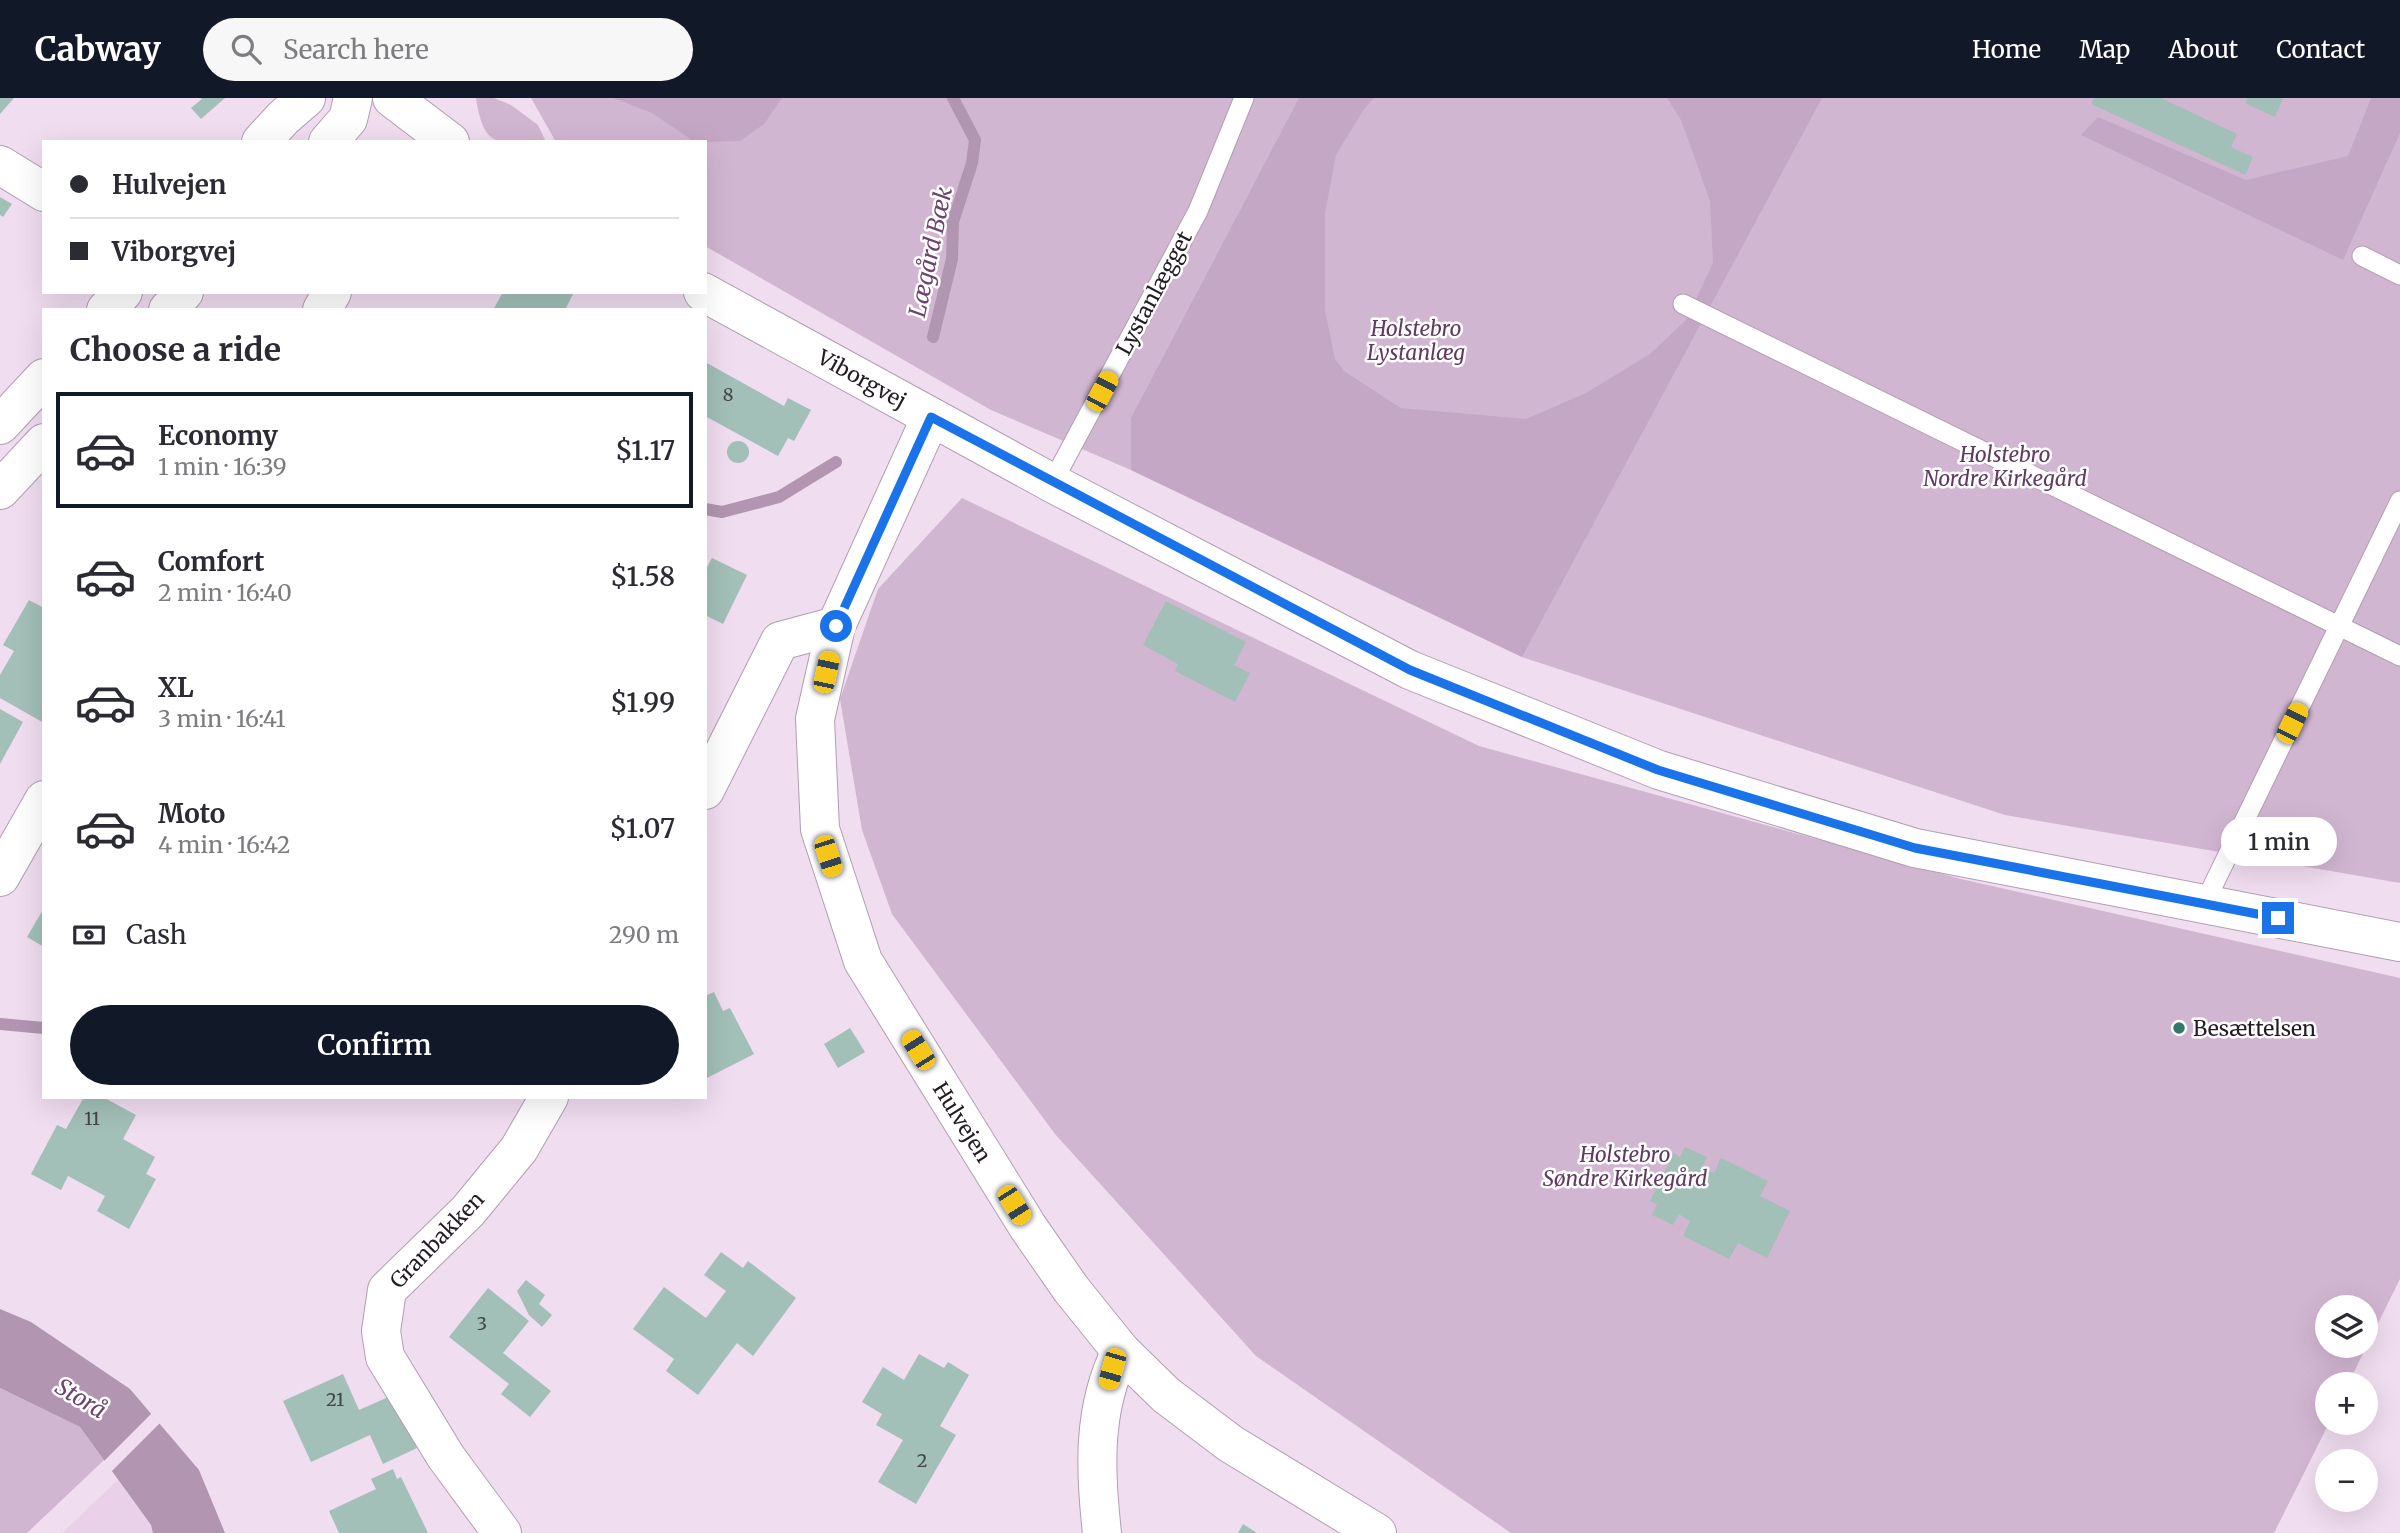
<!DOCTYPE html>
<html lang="en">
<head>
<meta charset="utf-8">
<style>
  :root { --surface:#fff; --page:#f7f7f7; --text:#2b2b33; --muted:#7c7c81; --line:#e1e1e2; --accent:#111827 }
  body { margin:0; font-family:Merriweather,serif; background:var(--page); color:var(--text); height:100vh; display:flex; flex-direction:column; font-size:26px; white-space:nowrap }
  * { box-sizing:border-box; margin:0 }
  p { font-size:23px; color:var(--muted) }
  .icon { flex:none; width:38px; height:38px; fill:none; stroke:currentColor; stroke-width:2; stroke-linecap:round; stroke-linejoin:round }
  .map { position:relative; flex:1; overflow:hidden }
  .panel { position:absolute; left:42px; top:210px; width:665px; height:791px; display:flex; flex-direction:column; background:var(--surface); border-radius:0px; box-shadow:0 7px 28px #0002 }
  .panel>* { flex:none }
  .top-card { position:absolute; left:42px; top:42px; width:665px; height:154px; border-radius:0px; box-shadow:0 7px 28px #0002; display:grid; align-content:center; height:154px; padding:0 28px; background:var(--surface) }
  .buttons { position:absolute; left:2315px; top:1197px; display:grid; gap:14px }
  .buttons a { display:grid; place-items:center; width:63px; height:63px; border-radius:50%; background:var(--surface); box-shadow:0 7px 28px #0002; font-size:35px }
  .end { position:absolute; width:32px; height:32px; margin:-16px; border:9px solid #1a73e8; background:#fff; box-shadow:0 0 0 4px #fff }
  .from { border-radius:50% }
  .bubble { position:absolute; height:49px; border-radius:24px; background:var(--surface); box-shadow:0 7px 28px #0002; font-size:23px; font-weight:600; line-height:49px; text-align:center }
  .car { position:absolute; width:21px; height:42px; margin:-21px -10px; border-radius:9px; box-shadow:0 0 5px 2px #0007; background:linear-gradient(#f5c518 24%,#345 0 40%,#f5c518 0 76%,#345 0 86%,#f5c518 0) }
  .top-card b { display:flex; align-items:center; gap:24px; height:66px; font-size:26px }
  .top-card b+b { border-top:2px solid var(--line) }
  .top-card i { width:18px; height:18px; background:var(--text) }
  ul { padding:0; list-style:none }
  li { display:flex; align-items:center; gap:21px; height:116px; margin:0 14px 10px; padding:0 14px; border:4px solid transparent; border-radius:0px }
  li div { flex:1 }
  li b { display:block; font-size:26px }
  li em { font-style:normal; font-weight:600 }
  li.selected { border-color:var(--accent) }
  li>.icon { width:63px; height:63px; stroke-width:1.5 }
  h2 { padding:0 28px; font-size:32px; line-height:84px }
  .pay { display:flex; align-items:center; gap:18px; height:77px; padding:0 28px; font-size:26px }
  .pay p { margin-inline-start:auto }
  .cta { display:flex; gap:14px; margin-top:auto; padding:14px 28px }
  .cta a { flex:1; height:80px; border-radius:42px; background:var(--accent); color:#fff; font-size:28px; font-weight:600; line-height:80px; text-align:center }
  header { display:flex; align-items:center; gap:42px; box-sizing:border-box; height:98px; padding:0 35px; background:var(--accent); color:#fff }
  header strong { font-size:33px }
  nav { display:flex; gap:38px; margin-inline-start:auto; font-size:24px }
  .search { width:490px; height:63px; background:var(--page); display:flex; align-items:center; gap:18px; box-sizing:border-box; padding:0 24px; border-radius:38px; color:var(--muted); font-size:26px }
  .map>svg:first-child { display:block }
  .built { fill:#ead1ea }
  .green { fill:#d1b6d1; fill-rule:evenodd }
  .forest { fill:#c4a7c4 }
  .water { fill:#b195b1 }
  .pier { fill:#f0ddf0 }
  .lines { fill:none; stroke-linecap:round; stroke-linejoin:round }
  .stream { stroke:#b195b1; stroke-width:12 }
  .building { fill:#a2bfb8 }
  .service-casing { stroke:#b19fb1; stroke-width:21 }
  .minor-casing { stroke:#b19fb1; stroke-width:40 }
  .tertiary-casing { stroke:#b19fb1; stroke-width:40 }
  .service { stroke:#fff; stroke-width:19 }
  .minor { stroke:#fff; stroke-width:38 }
  .tertiary { stroke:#fff; stroke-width:38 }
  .route { stroke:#1a73e8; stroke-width:9 }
  .poi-dot { fill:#35786b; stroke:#fff; stroke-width:2.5 }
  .labels { text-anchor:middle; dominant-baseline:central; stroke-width:5; stroke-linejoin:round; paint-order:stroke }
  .number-label { font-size:18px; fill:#434548 }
  .street-label { font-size:21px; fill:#231c23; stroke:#fff }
  .park-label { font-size:21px; font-style:italic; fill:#603a61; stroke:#fff }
  .poi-label { font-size:21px; fill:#231c23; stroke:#fff; text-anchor:start }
  .water-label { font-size:23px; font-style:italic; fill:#6c446d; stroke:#fff }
</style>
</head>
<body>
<header>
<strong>Cabway</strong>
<div class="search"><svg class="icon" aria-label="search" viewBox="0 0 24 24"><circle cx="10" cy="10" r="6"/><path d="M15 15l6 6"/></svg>Search here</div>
<nav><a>Home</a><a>Map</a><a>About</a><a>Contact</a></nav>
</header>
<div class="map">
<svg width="2400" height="1435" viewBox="0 0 2400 1435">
  <rect width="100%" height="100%" fill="#f0ddf0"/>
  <!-- built -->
  <polygon class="built" points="118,1382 151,1428 153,1435 62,1435"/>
  <!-- green -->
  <g class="green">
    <path d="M 476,0 L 494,0 L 511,7 L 538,27 L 546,44 C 500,44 484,54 476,0 Z"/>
    <polygon points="531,0 2400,0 2400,785 2005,717 1522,559 1131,372 991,312 705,148 705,44 556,44"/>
    <path d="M 962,400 L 1479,648 L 1961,781 L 2400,880 L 2400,1181 L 2348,1286 L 2328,1286 L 2329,1325 L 2274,1435 L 1511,1435 L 1256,1258 L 1055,1036 L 892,816 L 862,732 L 840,601 L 878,491 ZM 2328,1209 L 2366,1209 L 2366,1248 L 2328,1248 Z"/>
    <polygon points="0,1290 80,1329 104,1362 27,1435 0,1435"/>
  </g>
  <!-- forest -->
  <g class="forest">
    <polygon points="613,0 782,0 764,26 740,43 705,44 695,44 652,15"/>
    <polygon points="1299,0 1374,0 1364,11 1336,57 1325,115 1325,212 1335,261 1344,273 1401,310 1526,321 1586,295 1650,256 1686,222 1713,165 1710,103 1681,22 1667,0 1822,0 1522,559 1131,372 1131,320"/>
    <polygon points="2371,0 2400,0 2400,35 2343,162 2081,37 2098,19 2246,82 2348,58"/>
  </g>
  <!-- water -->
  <polygon class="water" points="0,1211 31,1224 130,1291 199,1372 225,1435 153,1435 151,1427 80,1329 0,1290"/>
  <!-- pier -->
  <polygon class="pier" points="154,1313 162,1323 109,1376 102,1365"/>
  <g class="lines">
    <!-- stream -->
    <g class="stream">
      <polyline points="933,239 952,161 953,124 972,65 975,42 953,0"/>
      <polyline points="705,411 722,414 779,399 836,364"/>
      <polyline points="0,926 44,930"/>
    </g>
  </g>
  <!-- building -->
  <g class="building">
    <polygon points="0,0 14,0 0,16"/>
    <polygon points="200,0 225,0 201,21 191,10 202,1"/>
    <polygon points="2094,0 2161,0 2237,36 2231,49 2253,59 2245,77 2091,6"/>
    <polygon points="2248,0 2283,0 2275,19 2245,5"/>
    <polygon points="0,99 12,106 3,119 0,117"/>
    <polygon points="503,194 571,194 573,196 565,212 493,212"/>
    <polygon points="705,264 784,308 788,300 811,312 794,343 788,340 778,358 705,318"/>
    <circle cx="738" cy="354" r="11"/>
    <polygon points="712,460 747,477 723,526 705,517 705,473"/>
    <polygon points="29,502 44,510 44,625 0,600 0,577 14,553 3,547"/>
    <polygon points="1166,503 1246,544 1234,567 1250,575 1235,604 1175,573 1178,566 1143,547"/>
    <polygon points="0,611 23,624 0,666"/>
    <polygon points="44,810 44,849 27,839"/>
    <polygon points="714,894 723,913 730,910 754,956 705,981 705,898"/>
    <polygon points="850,930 865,954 838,970 824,946"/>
    <polygon points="84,999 103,999 136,1017 123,1041 155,1059 146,1076 156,1081 129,1131 97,1113 105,1098 68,1078 61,1092 31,1076 57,1027 66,1031"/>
    <polygon points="1685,1049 1707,1059 1702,1069 1714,1075 1721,1060 1768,1083 1760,1098 1790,1113 1767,1160 1738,1145 1729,1161 1683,1138 1690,1123 1679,1116 1673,1127 1652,1117 1657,1106 1650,1103 1674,1055 1680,1059"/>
    <polygon points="721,1154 743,1170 748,1163 796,1200 753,1258 737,1245 698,1297 666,1273 674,1261 633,1231 664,1189 706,1220 726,1193 704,1177"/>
    <polygon points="526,1182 545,1197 539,1206 552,1217 542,1229 529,1217 517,1193"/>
    <polygon points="488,1190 529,1223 503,1255 551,1293 530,1319 501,1296 509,1286 449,1239"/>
    <polygon points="919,1256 944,1270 948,1264 969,1277 940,1328 956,1337 916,1406 878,1384 903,1342 876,1327 882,1316 862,1304 883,1269 904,1282"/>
    <polygon points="343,1276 359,1312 393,1297 417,1350 383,1366 370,1337 311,1364 283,1303"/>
    <polygon points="393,1371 397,1381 401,1379 428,1435 339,1435 329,1413 376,1391 371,1381"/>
    <polygon points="1243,1426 1257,1435 1238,1435"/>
  </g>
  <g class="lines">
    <!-- service casing -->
    <g class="service-casing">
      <g id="service">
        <polyline points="2362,158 2400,177"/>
        <polyline points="1683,206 2400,558"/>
        <polyline points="1052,385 1198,113 1244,0"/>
        <polyline points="2204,806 2400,403"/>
      </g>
    </g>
    <!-- minor casing -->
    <g class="minor-casing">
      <g id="minor">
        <polyline points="0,67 44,94"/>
        <polyline points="322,212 332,194"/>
        <polyline points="931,319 836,528 815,621 820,731 863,863 1028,1129 1071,1191 1121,1253 1166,1297 1231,1346 1377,1435"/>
        <polyline points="705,692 780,543 836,528"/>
        <polyline points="0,779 44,702"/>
        <polyline points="502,1435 446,1359 385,1259 381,1233 387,1192 468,1113 519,1051 549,999"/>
        <path d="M 1102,1435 C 1095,1373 1092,1311 1121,1253"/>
      </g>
    </g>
    <!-- tertiary casing -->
    <g class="tertiary-casing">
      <g id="tertiary">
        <polyline points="392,0 450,44"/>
        <polyline points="261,44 283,20 306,0"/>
        <polyline points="328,44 348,21 353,0"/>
        <polyline points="703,194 1052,385 1410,572 1659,672 1915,750 2400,844"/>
        <polyline points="106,212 123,194"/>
        <polyline points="168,212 184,194"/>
        <polyline points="0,327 44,280"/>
        <polyline points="0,392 44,345"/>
      </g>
    </g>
    <!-- service -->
    <use href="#service" class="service"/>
    <!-- minor -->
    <use href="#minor" class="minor"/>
    <!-- tertiary -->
    <use href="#tertiary" class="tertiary"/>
  </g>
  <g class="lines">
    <!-- route -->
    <polyline class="route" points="836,528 931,319 1410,572 1658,672 1915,750 2278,820"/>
  </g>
  <!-- markers -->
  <circle class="poi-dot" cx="2179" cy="930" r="7"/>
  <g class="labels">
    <!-- number labels -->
    <g class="number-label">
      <text x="728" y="296">8</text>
      <text x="92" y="1020">11</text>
      <text x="482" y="1225">3</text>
      <text x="335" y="1301">21</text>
      <text x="922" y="1362">2</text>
    </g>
    <!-- street labels -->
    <g class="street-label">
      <text transform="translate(1154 195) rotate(-62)">Lystanlægget</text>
      <text transform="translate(862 281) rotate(29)">Viborgvej</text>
      <text transform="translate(962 1024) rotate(58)">Hulvejen</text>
      <text transform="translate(437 1142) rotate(-46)">Granbakken</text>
    </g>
    <!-- park labels -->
    <g class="park-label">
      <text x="1416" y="230">Holstebro<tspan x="1416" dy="24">Lystanlæg</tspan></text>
      <text x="2005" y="356">Holstebro<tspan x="2005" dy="24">Nordre Kirkegård</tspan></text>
      <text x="1625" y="1056">Holstebro<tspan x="1625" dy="24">Søndre Kirkegård</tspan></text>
    </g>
    <!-- poi labels -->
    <g class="poi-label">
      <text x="2193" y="930">Besættelsen</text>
    </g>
    <!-- water labels -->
    <g class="water-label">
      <text transform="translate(930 154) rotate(-78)">Lægård Bæk</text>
      <text transform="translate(81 1300) rotate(31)">Storå</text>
    </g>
  </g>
</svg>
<div class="buttons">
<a><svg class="icon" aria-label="layers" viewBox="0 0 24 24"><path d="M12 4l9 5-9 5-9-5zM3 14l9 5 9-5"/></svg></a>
<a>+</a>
<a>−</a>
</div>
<i class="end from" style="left:836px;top:528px"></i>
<i class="end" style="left:2278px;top:820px"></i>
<div class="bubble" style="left:2221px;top:719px;width:116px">1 min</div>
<i class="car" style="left:1102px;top:293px;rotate:28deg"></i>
<i class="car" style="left:826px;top:574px;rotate:12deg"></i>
<i class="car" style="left:2292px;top:625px;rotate:26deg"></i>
<i class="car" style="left:828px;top:758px;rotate:162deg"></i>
<i class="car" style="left:918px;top:952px;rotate:328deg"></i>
<i class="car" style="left:1014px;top:1107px;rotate:148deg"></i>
<i class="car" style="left:1112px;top:1271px;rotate:196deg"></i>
<div class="top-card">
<b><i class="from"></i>Hulvejen</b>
<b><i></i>Viborgvej</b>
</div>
<section class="panel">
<h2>Choose a ride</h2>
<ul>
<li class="selected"><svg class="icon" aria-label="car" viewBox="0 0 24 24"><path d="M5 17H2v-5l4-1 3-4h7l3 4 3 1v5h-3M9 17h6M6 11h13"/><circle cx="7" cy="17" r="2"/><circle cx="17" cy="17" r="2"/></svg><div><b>Economy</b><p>1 min · 16:39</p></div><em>$1.17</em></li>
<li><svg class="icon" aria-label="car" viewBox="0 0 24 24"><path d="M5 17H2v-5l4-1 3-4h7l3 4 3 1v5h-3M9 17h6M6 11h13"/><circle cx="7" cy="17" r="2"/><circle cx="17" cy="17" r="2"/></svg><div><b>Comfort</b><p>2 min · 16:40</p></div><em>$1.58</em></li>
<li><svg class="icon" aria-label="car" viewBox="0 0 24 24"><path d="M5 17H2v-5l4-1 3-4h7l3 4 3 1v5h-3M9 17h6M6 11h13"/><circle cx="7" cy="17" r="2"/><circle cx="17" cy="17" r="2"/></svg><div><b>XL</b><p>3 min · 16:41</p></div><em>$1.99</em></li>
<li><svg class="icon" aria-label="car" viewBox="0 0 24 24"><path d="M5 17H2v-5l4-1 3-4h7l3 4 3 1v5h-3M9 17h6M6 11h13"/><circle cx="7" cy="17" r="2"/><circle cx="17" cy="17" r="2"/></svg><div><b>Moto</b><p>4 min · 16:42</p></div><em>$1.07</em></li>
</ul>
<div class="pay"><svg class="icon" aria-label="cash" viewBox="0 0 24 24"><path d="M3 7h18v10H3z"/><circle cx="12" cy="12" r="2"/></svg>Cash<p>290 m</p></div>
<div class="cta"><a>Confirm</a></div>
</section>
</div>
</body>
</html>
